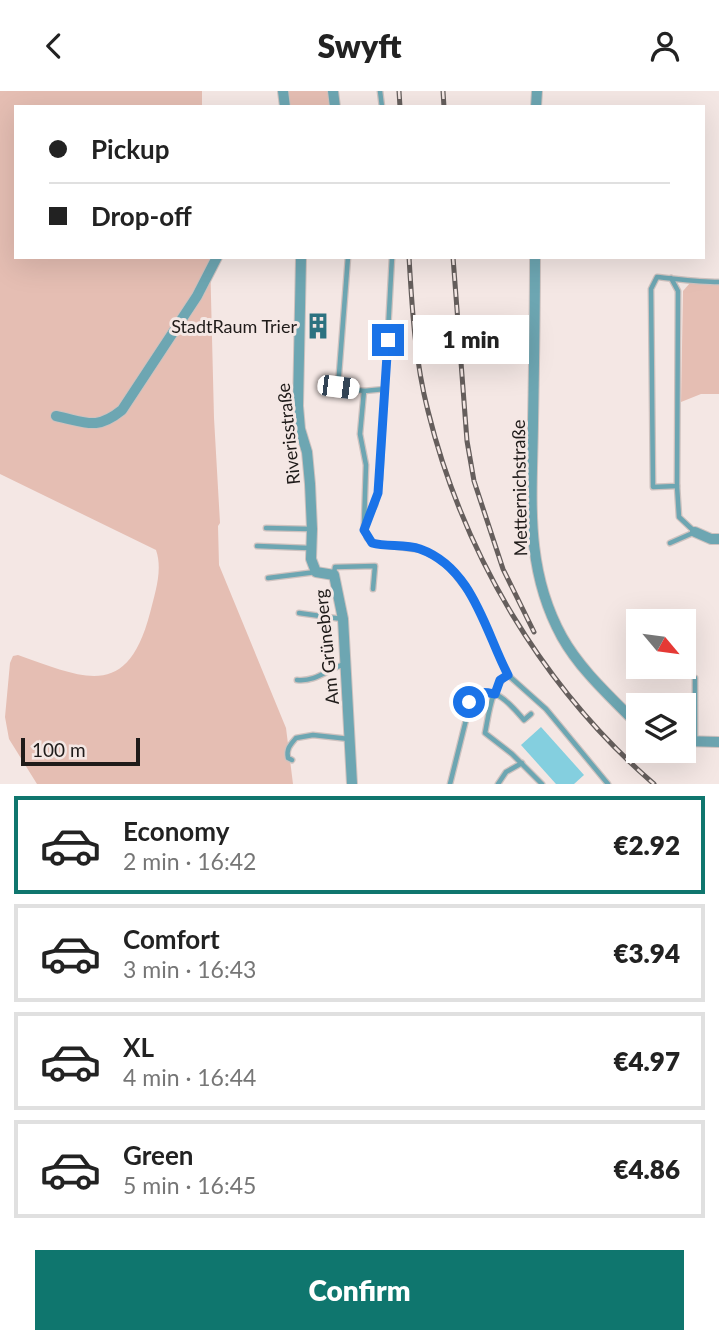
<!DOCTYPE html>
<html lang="en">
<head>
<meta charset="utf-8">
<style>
  :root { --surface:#fff; --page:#f6f6f6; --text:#222; --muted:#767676; --line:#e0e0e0; --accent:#0f766e }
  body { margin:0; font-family:Lato,sans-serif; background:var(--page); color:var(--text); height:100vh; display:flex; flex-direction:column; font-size:26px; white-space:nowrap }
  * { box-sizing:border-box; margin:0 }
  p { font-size:23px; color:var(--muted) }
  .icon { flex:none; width:38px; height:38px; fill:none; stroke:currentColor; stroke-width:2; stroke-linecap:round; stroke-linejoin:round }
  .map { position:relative; height:693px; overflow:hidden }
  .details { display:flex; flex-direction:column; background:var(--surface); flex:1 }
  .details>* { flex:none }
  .banner { position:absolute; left:14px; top:14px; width:691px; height:154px; border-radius:0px; box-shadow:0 7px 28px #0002; display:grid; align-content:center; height:154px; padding:0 35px; background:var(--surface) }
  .needle { width:46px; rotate:119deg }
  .controls { position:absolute; left:626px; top:518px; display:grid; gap:14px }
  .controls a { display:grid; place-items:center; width:70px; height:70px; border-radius:0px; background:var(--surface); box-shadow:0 7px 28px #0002; font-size:35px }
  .scale { position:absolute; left:21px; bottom:18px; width:119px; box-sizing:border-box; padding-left:7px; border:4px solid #1f1b19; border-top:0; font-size:19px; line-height:24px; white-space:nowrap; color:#1f1b19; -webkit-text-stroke:5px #f4e7e4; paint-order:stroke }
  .end { position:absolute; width:32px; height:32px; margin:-16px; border:9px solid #1a73e8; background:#fff; box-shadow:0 0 0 4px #fff }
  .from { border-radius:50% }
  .bubble { position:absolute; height:49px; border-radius:0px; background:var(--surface); box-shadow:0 7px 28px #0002; font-size:23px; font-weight:800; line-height:49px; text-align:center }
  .car { position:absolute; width:21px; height:42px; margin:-21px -10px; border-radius:9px; box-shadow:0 0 5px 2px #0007; background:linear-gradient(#fff 24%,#345 0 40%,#fff 0 76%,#345 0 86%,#fff 0) }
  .banner b { display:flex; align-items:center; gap:24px; height:66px; font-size:26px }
  .banner b+b { border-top:2px solid var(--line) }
  .banner i { width:18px; height:18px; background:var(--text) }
  ul { padding:12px 0 0; list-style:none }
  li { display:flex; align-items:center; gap:21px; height:98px; margin:0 14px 10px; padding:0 21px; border:4px solid var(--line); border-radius:0px }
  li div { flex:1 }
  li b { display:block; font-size:26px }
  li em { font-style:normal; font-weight:800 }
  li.selected { border-color:var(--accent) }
  li>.icon { width:63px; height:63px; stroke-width:1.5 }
  .cta { display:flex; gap:14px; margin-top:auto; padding:14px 35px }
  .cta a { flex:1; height:80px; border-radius:0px; background:var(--accent); color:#fff; font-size:28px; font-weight:800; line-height:80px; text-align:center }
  header { display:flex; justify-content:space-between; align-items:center; height:91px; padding:0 35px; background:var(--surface); font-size:32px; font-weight:800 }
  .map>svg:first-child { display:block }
  .green { fill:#e5beb3 }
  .water { fill:#84cfdf }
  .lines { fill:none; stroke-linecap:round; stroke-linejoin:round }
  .lane-casing { stroke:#cec2bf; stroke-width:7 }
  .street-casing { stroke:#cec2bf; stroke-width:12 }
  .lane { stroke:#6da6b2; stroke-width:4.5 }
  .street { stroke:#6da6b2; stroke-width:10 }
  .rail-casing { stroke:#655e5c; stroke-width:5 }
  .rail { stroke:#f4e7e4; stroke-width:2.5; stroke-dasharray:8; stroke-linecap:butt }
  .route { stroke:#1a73e8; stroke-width:9 }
  .labels { text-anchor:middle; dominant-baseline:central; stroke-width:6; stroke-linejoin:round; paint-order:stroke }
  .poi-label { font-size:18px; fill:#1f1b19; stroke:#f4e7e4; text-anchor:end }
  .street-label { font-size:18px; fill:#1f1b19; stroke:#f4e7e4 }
</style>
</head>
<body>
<header><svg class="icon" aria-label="back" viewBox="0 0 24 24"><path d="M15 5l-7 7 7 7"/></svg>Swyft<svg class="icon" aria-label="person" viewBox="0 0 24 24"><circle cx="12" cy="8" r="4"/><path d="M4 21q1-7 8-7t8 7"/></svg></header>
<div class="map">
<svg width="719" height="693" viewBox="0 0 719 693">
  <rect width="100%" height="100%" fill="#f4e7e4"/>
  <!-- green -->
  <g class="green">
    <path d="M 0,0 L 202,0 L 202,16 L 16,16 L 16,166 L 210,166 L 214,327 L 220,432 L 218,435 L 219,474 L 286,637 L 293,693 L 37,693 L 9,648 L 5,626 L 10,572 L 13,565 L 18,564 C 84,587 127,610 150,522 C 155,502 163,479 156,459 L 0,383 Z"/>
    <polygon points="287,0 329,0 331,16 289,16"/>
    <polygon points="690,192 719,194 719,303 701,303 681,311 683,200"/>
  </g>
  <!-- water -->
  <polygon class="water" points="541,636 584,684 574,693 556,693 521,654"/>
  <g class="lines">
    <!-- lane casing -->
    <g class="lane-casing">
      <g id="lane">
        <polyline points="380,0 382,16"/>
        <polyline points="348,166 338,296 364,300 385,298"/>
        <polyline points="392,166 380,388 375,414 364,435 367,447 376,453 422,459 436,466 450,477 474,508 508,584 546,618 608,693"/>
        <path d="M 671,187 L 678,200 L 677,395 L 653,396 L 651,198 L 657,186 C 678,188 698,191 719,191"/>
        <polyline points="364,300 360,343 366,374 364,434"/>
        <polyline points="266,437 311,438"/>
        <polyline points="670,452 695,441 679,426 677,395"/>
        <polyline points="257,455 309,457"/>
        <polyline points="334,482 335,476 375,475 373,498"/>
        <polyline points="268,487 316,481"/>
        <polyline points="299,522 342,528"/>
        <path d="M 508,584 C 491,595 489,623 485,642 L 512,663 L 542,693"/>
        <polyline points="695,587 695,649"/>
        <path d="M 297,589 C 317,591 327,578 345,573"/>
        <path d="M 292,669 L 288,667 C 286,658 290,654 296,647 L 313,644 L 349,648"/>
        <path d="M 450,693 L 472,605 C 494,592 511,614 524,629 L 531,623"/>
        <polyline points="498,693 506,681 522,672"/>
      </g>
    </g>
    <!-- street casing -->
    <g class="street-casing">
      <g id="street">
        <polyline points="283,0 285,16"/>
        <polyline points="333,0 335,16"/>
        <polyline points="536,16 537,0"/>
        <polyline points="301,166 298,315 300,338 307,361 310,393 312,438 311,468 316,481 334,484 343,528 352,693"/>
        <path d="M 535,166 C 535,222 534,277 533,332 C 532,408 524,477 562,546 C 581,580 612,607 639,635"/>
        <path d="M 56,325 C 86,331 96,340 122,319 L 197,205 L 217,166"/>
        <polyline points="695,441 711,448 719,448"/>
        <polyline points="684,650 719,651"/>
      </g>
    </g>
    <!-- lane -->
    <use href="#lane" class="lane"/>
    <!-- street -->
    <use href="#street" class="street"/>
    <!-- rail casing -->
    <g class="rail-casing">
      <g id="rail">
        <polyline points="399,0 400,16"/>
        <polyline points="443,0 444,16"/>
        <path d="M 409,166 C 412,217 415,270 428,320 C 463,462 542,596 654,693"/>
        <polyline points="453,166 467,350 474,390 503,478 534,541"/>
      </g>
    </g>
    <!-- rail -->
    <use href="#rail" class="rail"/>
  </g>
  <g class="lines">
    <!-- route -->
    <path class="route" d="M 388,249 L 378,402 L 364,439 L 372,452 C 387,456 405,453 420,458 C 473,477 485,540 508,584 L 500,589 L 495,603 C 484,601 475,599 469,611"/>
  </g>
  <!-- icons -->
  <defs>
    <g id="building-bare" transform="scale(2.1)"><path d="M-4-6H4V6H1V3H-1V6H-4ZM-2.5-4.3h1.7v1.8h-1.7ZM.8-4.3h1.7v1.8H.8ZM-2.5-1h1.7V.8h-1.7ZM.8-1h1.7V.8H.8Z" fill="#2c7280" stroke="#f4e7e4" stroke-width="2.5" paint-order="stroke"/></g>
  </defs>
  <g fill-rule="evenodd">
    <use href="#building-bare" x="318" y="235"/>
  </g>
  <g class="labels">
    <!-- poi labels -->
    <g class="poi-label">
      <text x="297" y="235">StadtRaum Trier</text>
    </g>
    <!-- street labels -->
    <g class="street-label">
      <text transform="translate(288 343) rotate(-96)">Riverisstraße</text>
      <text transform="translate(519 397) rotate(-91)">Metternichstraße</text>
      <text transform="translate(326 556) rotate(-96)">Am Grüneberg</text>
    </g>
  </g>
</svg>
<div class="controls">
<a><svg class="needle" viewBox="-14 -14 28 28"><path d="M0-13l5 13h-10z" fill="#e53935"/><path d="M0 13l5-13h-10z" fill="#767676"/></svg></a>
<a><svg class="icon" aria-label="layers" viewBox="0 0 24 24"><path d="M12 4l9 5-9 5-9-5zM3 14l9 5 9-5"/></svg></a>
</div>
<div class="scale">100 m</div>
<i class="end from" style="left:469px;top:611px"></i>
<i class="end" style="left:388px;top:249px"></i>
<div class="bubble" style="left:413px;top:224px;width:116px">1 min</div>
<i class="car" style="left:338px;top:296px;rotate:97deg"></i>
<div class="banner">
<b><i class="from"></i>Pickup</b>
<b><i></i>Drop-off</b>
</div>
</div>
<section class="details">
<ul>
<li class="selected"><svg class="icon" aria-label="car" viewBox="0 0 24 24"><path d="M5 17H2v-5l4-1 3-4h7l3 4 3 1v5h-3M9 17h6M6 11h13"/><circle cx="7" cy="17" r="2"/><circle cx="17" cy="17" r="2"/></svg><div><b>Economy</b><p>2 min · 16:42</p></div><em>€2.92</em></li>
<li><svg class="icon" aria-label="car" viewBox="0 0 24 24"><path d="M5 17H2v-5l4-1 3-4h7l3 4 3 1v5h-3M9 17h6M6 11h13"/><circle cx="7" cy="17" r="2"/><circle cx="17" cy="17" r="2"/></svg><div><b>Comfort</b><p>3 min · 16:43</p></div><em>€3.94</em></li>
<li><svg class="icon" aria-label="car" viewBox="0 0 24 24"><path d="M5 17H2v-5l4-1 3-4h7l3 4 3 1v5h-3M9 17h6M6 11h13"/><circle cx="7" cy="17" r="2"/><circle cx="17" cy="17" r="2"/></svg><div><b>XL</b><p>4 min · 16:44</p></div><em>€4.97</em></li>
<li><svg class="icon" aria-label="car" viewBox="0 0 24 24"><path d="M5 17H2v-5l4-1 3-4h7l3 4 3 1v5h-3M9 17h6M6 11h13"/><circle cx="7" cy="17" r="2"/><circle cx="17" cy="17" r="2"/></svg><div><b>Green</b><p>5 min · 16:45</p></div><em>€4.86</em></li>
</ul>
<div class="cta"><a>Confirm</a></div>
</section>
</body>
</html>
